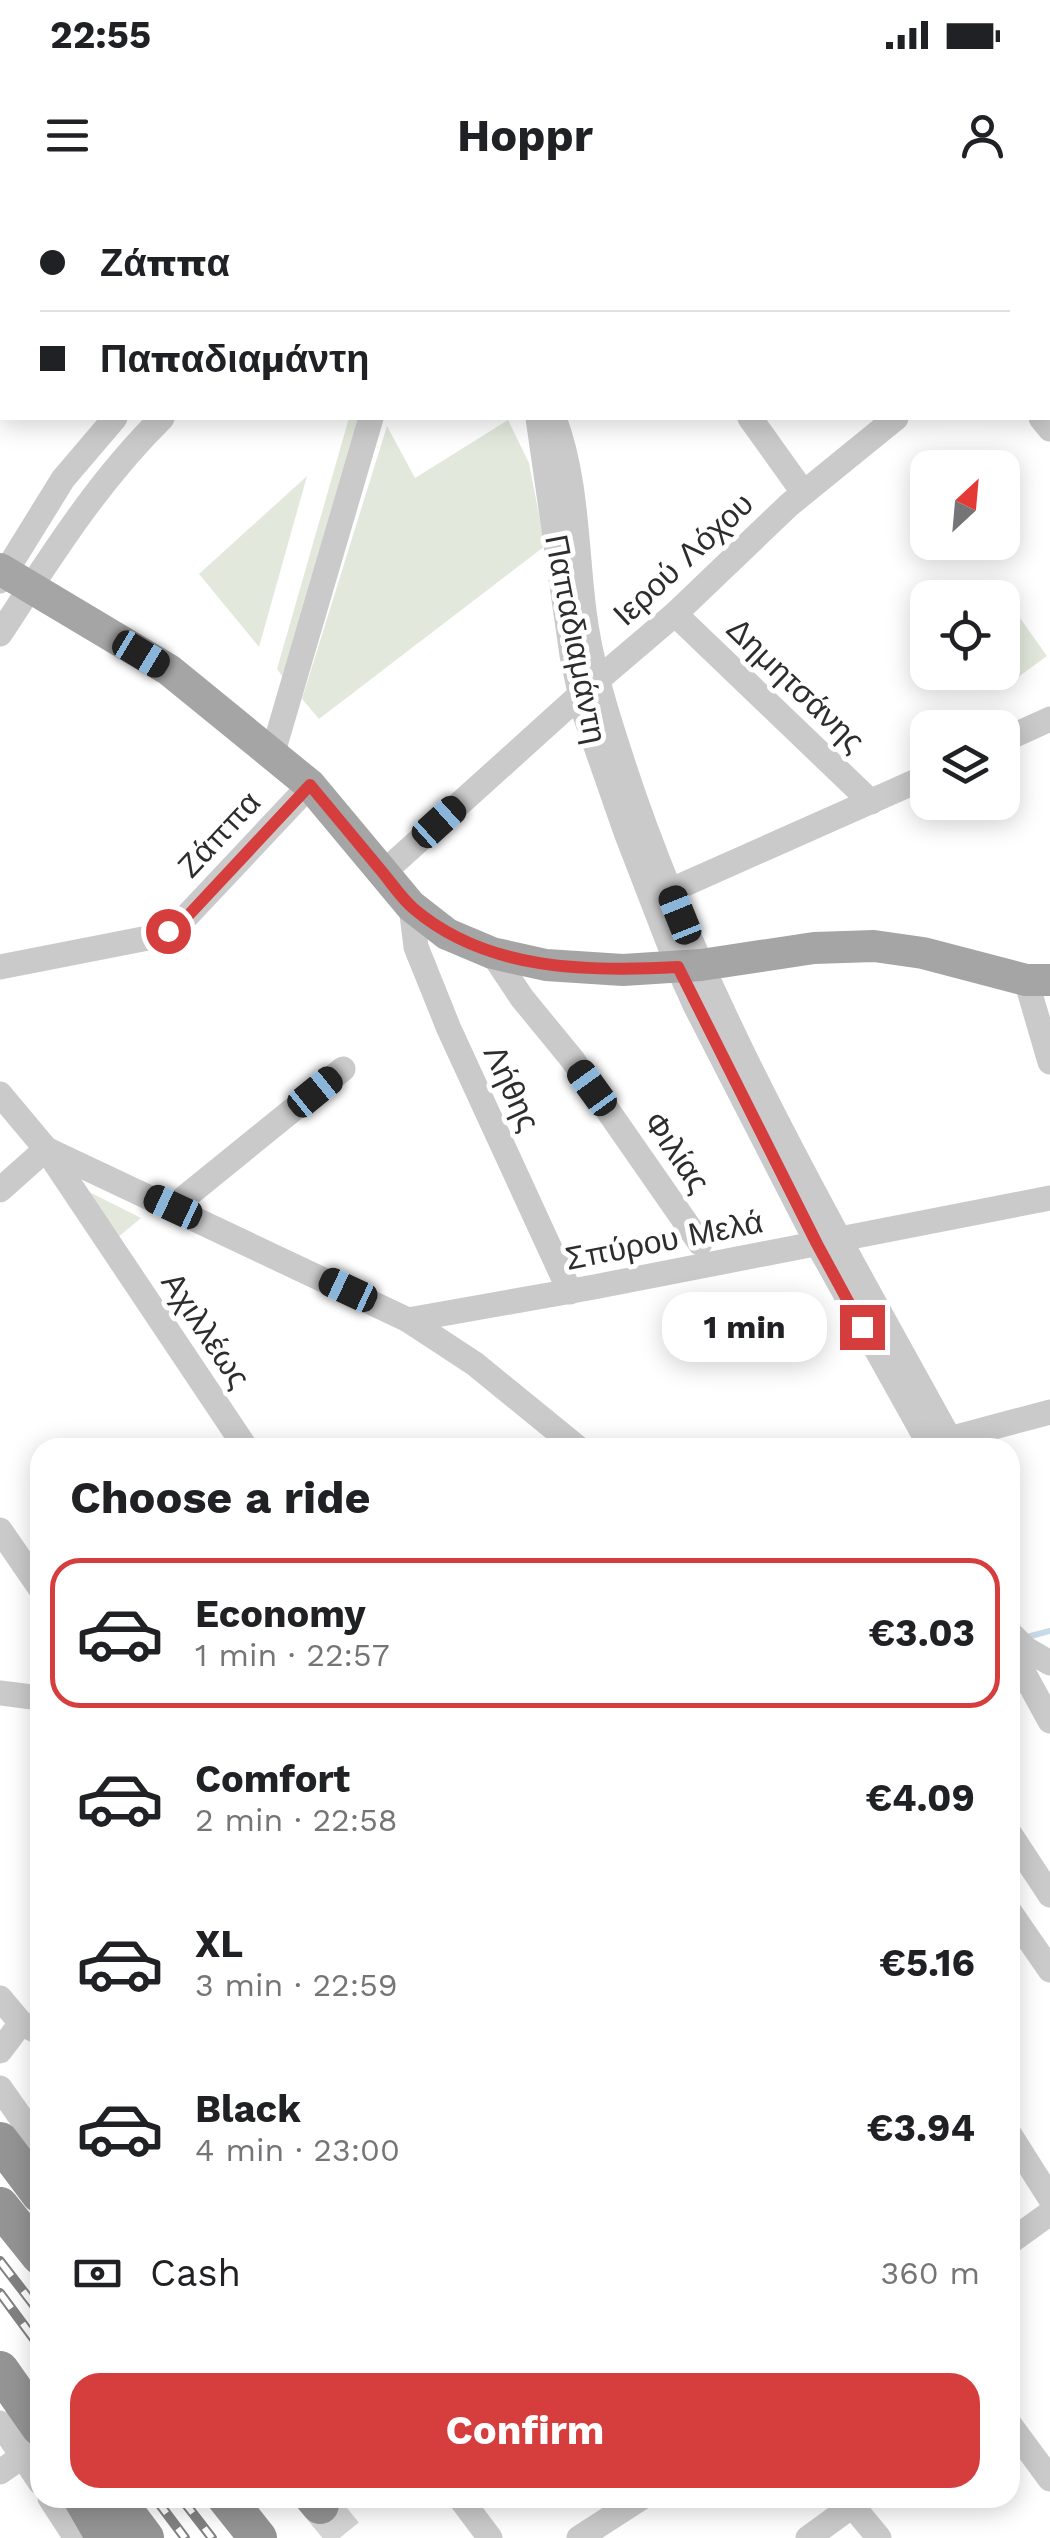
<!DOCTYPE html>
<html lang="en">
<head>
<meta charset="utf-8">
<style>
  :root { --surface:#fff; --page:#f6f6f6; --text:#202124; --muted:#757577; --line:#e0e0e0; --accent:#d63e3e }
  body { margin:0; font-family:"Work Sans",sans-serif; background:var(--page); color:var(--text); height:100vh; display:flex; flex-direction:column; font-size:38px; white-space:nowrap }
  * { box-sizing:border-box; margin:0 }
  p { font-size:32px; color:var(--muted) }
  .icon { flex:none; width:55px; height:55px; fill:none; stroke:currentColor; stroke-width:2; stroke-linecap:round; stroke-linejoin:round }
  .map { position:relative; flex:1; overflow:hidden }
  .panel { position:absolute; left:30px; top:1238px; width:990px; height:1070px; display:flex; flex-direction:column; background:var(--surface); border-radius:30px; box-shadow:0 5px 25px #0003 }
  .panel>* { flex:none }
  .hud { position:absolute; left:0px; top:0px; width:1050px; height:220px; box-shadow:0 5px 25px #0003; display:grid; align-content:center; height:220px; padding:0 40px; background:var(--surface) }
  .needle { width:65px; rotate:26deg }
  .controls { position:absolute; left:910px; top:250px; display:grid; gap:20px }
  .controls a { display:grid; place-items:center; width:110px; height:110px; border-radius:20px; background:var(--surface); box-shadow:0 5px 25px #0003; font-size:50px }
  .end { position:absolute; width:45px; height:45px; margin:-22px; border:12px solid #d63e3e; background:#fff; box-shadow:0 0 0 5px #fff }
  .from { border-radius:50% }
  .bubble { position:absolute; height:70px; border-radius:30px; background:var(--surface); box-shadow:0 5px 25px #0003; font-size:32px; font-weight:700; line-height:70px; text-align:center }
  .car { position:absolute; width:30px; height:60px; margin:-30px -15px; border-radius:12px; box-shadow:0 0 8px 2px #0007; background:linear-gradient(#222 24%,#8ab4d8 0 40%,#222 0 76%,#8ab4d8 0 86%,#222 0) }
  .hud b { display:flex; align-items:center; gap:35px; height:95px; font-size:38px }
  .hud b+b { border-top:2px solid var(--line) }
  .hud i { width:25px; height:25px; background:var(--text) }
  ul { padding:0; list-style:none }
  li { display:flex; align-items:center; gap:30px; height:150px; margin:0 20px 15px; padding:0 20px; border:5px solid transparent; border-radius:30px }
  li div { flex:1 }
  li b { display:block; font-size:38px }
  li em { font-style:normal; font-weight:700 }
  li.selected { border-color:var(--accent) }
  li>.icon { width:90px; height:90px; stroke-width:1.5 }
  h2 { padding:0 40px; font-size:45px; line-height:120px }
  .pay { display:flex; align-items:center; gap:25px; height:110px; padding:0 40px; font-size:38px }
  .pay p { margin-inline-start:auto }
  .button { display:flex; gap:20px; margin-top:auto; padding:20px 40px }
  .button a { flex:1; height:115px; border-radius:30px; background:var(--accent); color:#fff; font-size:40px; font-weight:700; line-height:115px; text-align:center }
  .status { display:flex; justify-content:space-between; align-items:center; height:70px; padding:0 50px; background:var(--surface); direction:ltr }
  .status svg { height:28px; fill:currentColor }
  header { display:flex; justify-content:space-between; align-items:center; height:130px; padding:0 40px; background:var(--surface); font-size:45px; font-weight:700 }
  .map>svg:first-child { display:block }
  .green { fill:#e2e9dc }
  .lines { fill:none; stroke-linecap:round; stroke-linejoin:round }
  .stream { stroke:#c9dae8; stroke-width:6 }
  .highway-tunnel { stroke:#d5d5d5; stroke-width:38; stroke-dasharray:38 19; stroke-linecap:butt }
  .minor { stroke:#cacaca; stroke-width:25 }
  .major { stroke:#a5a5a5; stroke-width:32 }
  .highway { stroke:#949494; stroke-width:38 }
  .rail-casing { stroke:#828282; stroke-width:10 }
  .rail { stroke:#fff; stroke-width:6; stroke-dasharray:19; stroke-linecap:butt }
  .route { stroke:#d63e3e; stroke-width:12 }
  .labels { text-anchor:middle; dominant-baseline:central; stroke-width:10; stroke-linejoin:round; paint-order:stroke }
  .street-label { font-size:32px; fill:#2d2d2d; stroke:#fff }
</style>
</head>
<body>
<div class="status"><b>22:55</b><svg viewBox="0 0 49 12"><path d="M0 12V9h3v3zM5 12V6h3v6zM10 12V3h3v9zM15 12V0h3v12zM26 1h20v11H26zM47 4h2v5h-2z"/></svg></div>
<header><svg class="icon" aria-label="menu" viewBox="0 0 24 24"><path d="M4 6h16M4 12h16M4 18h16"/></svg>Hoppr<svg class="icon" aria-label="person" viewBox="0 0 24 24"><circle cx="12" cy="8" r="4"/><path d="M4 21q1-7 8-7t8 7"/></svg></header>
<div class="map">
<svg width="1050" height="2338" viewBox="0 0 1050 2338">
  <rect width="100%" height="100%" fill="#fff"/>
  <!-- green -->
  <g class="green">
    <polygon points="349,218 361,218 285,480 277,469"/>
    <polygon points="508,220 529,263 545,346 319,519 302,499 387,226 415,278"/>
    <polygon points="307,276 259,447 199,374"/>
    <polygon points="1002,393 1047,456 1013,481 1003,466 1002,398 995,397"/>
    <polygon points="83,989 141,1018 117,1038"/>
  </g>
  <g class="lines">
    <!-- stream -->
    <polyline class="stream" points="1027,1437 1050,1431"/>
    <!-- highway-tunnel -->
    <polyline class="highway-tunnel" points="320,2305 347,2338"/>
    <!-- minor -->
    <g class="minor">
      <polyline points="91,0 94,2"/>
      <polyline points="599,0 600,2"/>
      <polyline points="882,0 883,2"/>
      <polyline points="839,2 843,0"/>
      <polyline points="0,67 2,69"/>
      <polyline points="1048,128 1050,127"/>
      <polyline points="0,150 2,148"/>
      <polyline points="538,218 572,455 584,512 627,635 678,767 696,807 817,1043 929,1244"/>
      <path d="M 554,218 C 577,278 576,348 584,411 C 590,459 604,505 619,551 C 696,793 827,1016 949,1238"/>
      <polyline points="750,218 803,292"/>
      <polyline points="1041,218 1050,229"/>
      <polyline points="0,381 63,279 115,218"/>
      <polyline points="675,414 871,602"/>
      <path d="M 0,434 C 50,358 97,282 162,218"/>
      <polyline points="1002,541 1050,519"/>
      <polyline points="273,552 371,218"/>
      <polyline points="383,673 580,495 675,414 789,305 896,218"/>
      <polyline points="658,696 928,576"/>
      <polyline points="411,706 416,747 449,829 570,1092"/>
      <polyline points="492,753 522,798 572,859 700,1043"/>
      <polyline points="0,767 153,737 168,731 184,719 310,585"/>
      <polyline points="1026,780 1050,862"/>
      <polyline points="0,894 46,949 246,1248"/>
      <polyline points="46,949 408,1120 475,1164 578,1248"/>
      <polyline points="0,990 46,949"/>
      <polyline points="173,1007 343,869"/>
      <polyline points="408,1120 594,1087 1050,998"/>
      <polyline points="934,1243 1050,1212"/>
      <polyline points="0,1330 40,1388"/>
      <polyline points="1010,1433 1026,1449 1050,1463"/>
      <polyline points="1026,1449 1021,1468 1050,1521"/>
      <polyline points="0,1493 40,1498"/>
      <polyline points="1010,1634 1050,1695"/>
      <polyline points="1010,1712 1050,1770"/>
      <polyline points="0,1798 21,1823 40,1833"/>
      <polyline points="0,1851 21,1823"/>
      <polyline points="0,1888 40,1945"/>
      <polyline points="1010,1935 1050,1998"/>
      <polyline points="1010,2042 1050,2013"/>
      <polyline points="0,2223 40,2282"/>
      <polyline points="1010,2225 1050,2279"/>
      <polyline points="0,2272 23,2256 40,2249"/>
      <polyline points="50,2298 76,2338"/>
      <polyline points="460,2298 490,2338"/>
      <polyline points="846,2298 879,2338"/>
      <polyline points="579,2338 641,2298"/>
      <polyline points="808,2338 852,2306"/>
    </g>
    <!-- major -->
    <g class="major">
      <polyline points="410,0 412,2"/>
      <polyline points="436,0 437,2"/>
      <polyline points="471,2 474,0"/>
      <polyline points="0,369 169,470 310,585 411,706 447,734 492,753 546,765 623,770 701,765 814,748 874,746 923,753 1026,780 1050,780"/>
    </g>
    <!-- highway -->
    <g class="highway">
      <polyline points="0,1941 40,1994"/>
      <polyline points="0,2006 40,2056"/>
      <polyline points="0,2170 40,2227"/>
      <polyline points="82,2298 105,2338"/>
      <polyline points="115,2298 145,2338"/>
      <polyline points="226,2298 258,2338"/>
      <polyline points="314,2298 320,2305"/>
    </g>
    <!-- rail casing -->
    <g class="rail-casing">
      <g id="rail">
        <polyline points="0,2061 40,2113"/>
        <polyline points="0,2093 40,2147"/>
        <polyline points="155,2298 185,2338"/>
        <polyline points="181,2298 212,2338"/>
      </g>
    </g>
    <!-- rail -->
    <use href="#rail" class="rail"/>
  </g>
  <g class="lines">
    <!-- route -->
    <path class="route" d="M 168,731 L 184,720 L 310,585 C 333,613 356,640 379,668 C 391,682 401,698 414,709 C 487,771 588,772 678,767 L 817,1044 L 862,1127"/>
  </g>
  <g class="labels">
    <!-- street labels -->
    <g class="street-label">
      <text transform="translate(683 359) rotate(-43)">Ιερού Λόχου</text>
      <text transform="translate(576 439) rotate(79)">Παπαδιαμάντη</text>
      <text transform="translate(796 485) rotate(44)">Δημητσάνης</text>
      <text transform="translate(219 634) rotate(-47)">Ζάππα</text>
      <text transform="translate(512 888) rotate(65)">Λήθης</text>
      <text transform="translate(677 952) rotate(55)">Φιλίας</text>
      <text transform="translate(664 1040) rotate(-11)">Σπύρου Μελά</text>
      <text transform="translate(206 1130) rotate(56)">Αχιλλέως</text>
    </g>
  </g>
</svg>
<div class="controls">
<a><svg class="needle" viewBox="-14 -14 28 28"><path d="M0-13l5 13h-10z" fill="#e53935"/><path d="M0 13l5-13h-10z" fill="#757577"/></svg></a>
<a><svg class="icon" aria-label="locate" viewBox="0 0 24 24"><circle cx="12" cy="12" r="6"/><path d="M12 2v4M12 18v4M2 12h4M18 12h4"/></svg></a>
<a><svg class="icon" aria-label="layers" viewBox="0 0 24 24"><path d="M12 4l9 5-9 5-9-5zM3 14l9 5 9-5"/></svg></a>
</div>
<i class="end from" style="left:168px;top:731px"></i>
<i class="end" style="left:862px;top:1127px"></i>
<div class="bubble" style="left:662px;top:1092px;width:165px">1 min</div>
<i class="car" style="left:141px;top:454px;rotate:121deg"></i>
<i class="car" style="left:439px;top:622px;rotate:48deg"></i>
<i class="car" style="left:680px;top:715px;rotate:338deg"></i>
<i class="car" style="left:592px;top:888px;rotate:324deg"></i>
<i class="car" style="left:315px;top:892px;rotate:51deg"></i>
<i class="car" style="left:173px;top:1007px;rotate:295deg"></i>
<i class="car" style="left:348px;top:1090px;rotate:295deg"></i>
<div class="hud">
<b><i class="from"></i>Ζάππα</b>
<b><i></i>Παπαδιαμάντη</b>
</div>
<section class="panel">
<h2>Choose a ride</h2>
<ul>
<li class="selected"><svg class="icon" aria-label="car" viewBox="0 0 24 24"><path d="M5 17H2v-5l4-1 3-4h7l3 4 3 1v5h-3M9 17h6M6 11h13"/><circle cx="7" cy="17" r="2"/><circle cx="17" cy="17" r="2"/></svg><div><b>Economy</b><p>1 min · 22:57</p></div><em>€3.03</em></li>
<li><svg class="icon" aria-label="car" viewBox="0 0 24 24"><path d="M5 17H2v-5l4-1 3-4h7l3 4 3 1v5h-3M9 17h6M6 11h13"/><circle cx="7" cy="17" r="2"/><circle cx="17" cy="17" r="2"/></svg><div><b>Comfort</b><p>2 min · 22:58</p></div><em>€4.09</em></li>
<li><svg class="icon" aria-label="car" viewBox="0 0 24 24"><path d="M5 17H2v-5l4-1 3-4h7l3 4 3 1v5h-3M9 17h6M6 11h13"/><circle cx="7" cy="17" r="2"/><circle cx="17" cy="17" r="2"/></svg><div><b>XL</b><p>3 min · 22:59</p></div><em>€5.16</em></li>
<li><svg class="icon" aria-label="car" viewBox="0 0 24 24"><path d="M5 17H2v-5l4-1 3-4h7l3 4 3 1v5h-3M9 17h6M6 11h13"/><circle cx="7" cy="17" r="2"/><circle cx="17" cy="17" r="2"/></svg><div><b>Black</b><p>4 min · 23:00</p></div><em>€3.94</em></li>
</ul>
<div class="pay"><svg class="icon" aria-label="cash" viewBox="0 0 24 24"><path d="M3 7h18v10H3z"/><circle cx="12" cy="12" r="2"/></svg>Cash<p>360 m</p></div>
<div class="button"><a>Confirm</a></div>
</section>
</div>
</body>
</html>
